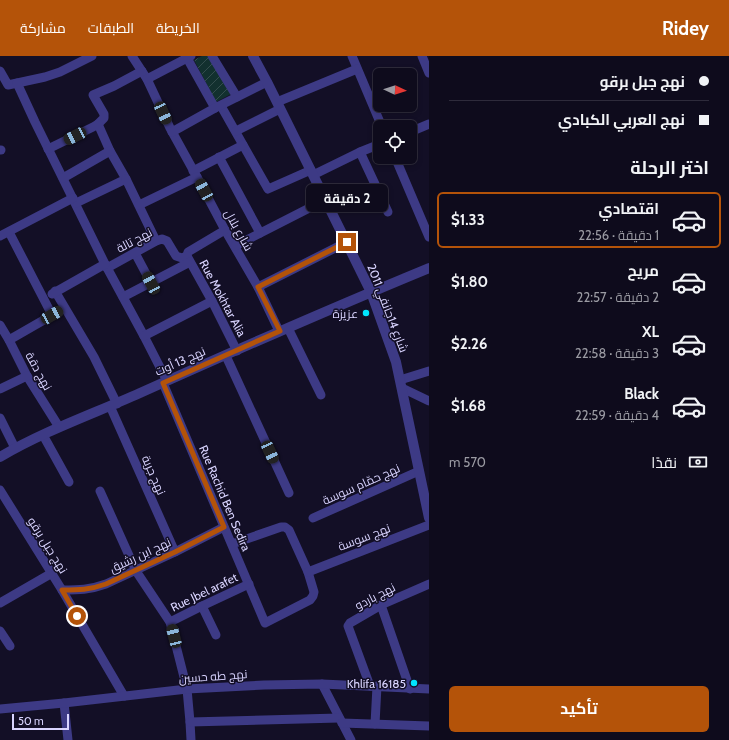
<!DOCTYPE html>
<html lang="ar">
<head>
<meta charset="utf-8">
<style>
  :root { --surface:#0e0b1c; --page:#1c1929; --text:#f1f3f6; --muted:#9b9ba3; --line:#2e2b3b; --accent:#b45309 }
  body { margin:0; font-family:Cabin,Cairo,sans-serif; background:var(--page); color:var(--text); direction:rtl; height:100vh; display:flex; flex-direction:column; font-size:15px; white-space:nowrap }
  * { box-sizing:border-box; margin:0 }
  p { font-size:13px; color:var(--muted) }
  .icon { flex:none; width:22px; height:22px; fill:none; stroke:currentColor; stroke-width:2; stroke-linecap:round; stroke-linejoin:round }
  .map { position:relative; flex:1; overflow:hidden; direction:ltr }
  .sheet { display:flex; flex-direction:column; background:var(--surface); width:300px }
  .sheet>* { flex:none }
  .banner { display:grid; align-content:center; height:88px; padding:0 20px; background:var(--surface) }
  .needle { width:26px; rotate:94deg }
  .controls { position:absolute; left:373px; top:12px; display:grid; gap:8px }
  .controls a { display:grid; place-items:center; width:44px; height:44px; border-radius:6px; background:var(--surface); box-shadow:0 2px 6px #0003,0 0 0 1px var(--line); font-size:20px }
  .scale { position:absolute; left:12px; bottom:10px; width:57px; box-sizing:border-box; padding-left:4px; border:2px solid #d9d4ff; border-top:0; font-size:11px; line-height:14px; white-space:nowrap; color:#d9d4ff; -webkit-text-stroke:3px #130f26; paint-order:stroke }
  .end { position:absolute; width:18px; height:18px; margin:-9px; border:5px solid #b45309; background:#fff; box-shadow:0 0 0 2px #fff }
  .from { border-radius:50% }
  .bubble { position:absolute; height:28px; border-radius:6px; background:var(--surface); box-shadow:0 2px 6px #0003,0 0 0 1px var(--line); font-size:13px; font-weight:700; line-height:28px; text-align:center; direction:rtl }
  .car { position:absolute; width:12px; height:24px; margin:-12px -6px; border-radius:5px; box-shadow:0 0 3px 1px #0007; background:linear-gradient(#222 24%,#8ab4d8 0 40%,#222 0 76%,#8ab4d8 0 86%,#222 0) }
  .banner b { display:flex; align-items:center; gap:14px; height:38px; font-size:15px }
  .banner b+b { border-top:1px solid var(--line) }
  .banner i { width:10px; height:10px; background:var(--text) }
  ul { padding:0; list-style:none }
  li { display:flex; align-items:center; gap:12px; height:56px; margin:0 8px 6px; padding:0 12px; border:2px solid transparent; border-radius:6px }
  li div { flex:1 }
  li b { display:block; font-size:15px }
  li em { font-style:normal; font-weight:700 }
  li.current { border-color:var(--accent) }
  li>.icon { width:36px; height:36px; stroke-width:1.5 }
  h2 { padding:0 20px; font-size:18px; line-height:48px }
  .pay { display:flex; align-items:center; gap:10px; height:44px; padding:0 20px; font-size:15px }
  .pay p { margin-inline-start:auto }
  .cta { display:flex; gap:8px; margin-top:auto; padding:8px 20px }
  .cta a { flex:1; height:46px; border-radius:6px; background:var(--accent); color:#fff; font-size:16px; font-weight:700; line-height:46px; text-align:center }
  header { display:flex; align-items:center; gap:24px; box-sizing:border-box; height:56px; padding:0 20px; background:var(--accent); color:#fff }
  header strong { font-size:19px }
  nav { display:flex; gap:22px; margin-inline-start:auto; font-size:14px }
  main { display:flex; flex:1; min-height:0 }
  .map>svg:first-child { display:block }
  .garden { fill:url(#garden-furrows) }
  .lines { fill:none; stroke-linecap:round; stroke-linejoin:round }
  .minor { stroke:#3d3a85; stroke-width:9 }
  .tertiary { stroke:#3d3a85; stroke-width:10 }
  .route { stroke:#b45309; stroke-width:5 }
  .poi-dot { fill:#00e5ff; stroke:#130f26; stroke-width:1.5 }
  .labels { text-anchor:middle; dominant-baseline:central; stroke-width:3; stroke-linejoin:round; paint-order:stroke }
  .street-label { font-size:12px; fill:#d9d4ff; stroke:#130f26 }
  .poi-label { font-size:12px; fill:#d9d4ff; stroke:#130f26; text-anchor:end }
</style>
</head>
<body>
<header>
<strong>Ridey</strong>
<nav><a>الخريطة</a><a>الطبقات</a><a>مشاركة</a></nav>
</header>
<main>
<section class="sheet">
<div class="banner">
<b><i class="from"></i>نهج جبل برقو</b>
<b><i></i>نهج العربي الكبادي</b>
</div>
<h2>اختر الرحلة</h2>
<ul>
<li class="current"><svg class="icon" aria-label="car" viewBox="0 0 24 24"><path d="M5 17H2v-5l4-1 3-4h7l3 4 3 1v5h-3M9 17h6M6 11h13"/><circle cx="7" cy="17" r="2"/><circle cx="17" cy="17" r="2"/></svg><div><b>اقتصادي</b><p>1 دقيقة · 22:56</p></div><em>$1.33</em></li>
<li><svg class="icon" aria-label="car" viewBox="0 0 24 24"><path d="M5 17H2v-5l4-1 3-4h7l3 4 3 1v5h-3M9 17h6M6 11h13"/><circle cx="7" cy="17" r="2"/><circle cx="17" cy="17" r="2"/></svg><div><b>مريح</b><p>2 دقيقة · 22:57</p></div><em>$1.80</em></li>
<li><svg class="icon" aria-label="car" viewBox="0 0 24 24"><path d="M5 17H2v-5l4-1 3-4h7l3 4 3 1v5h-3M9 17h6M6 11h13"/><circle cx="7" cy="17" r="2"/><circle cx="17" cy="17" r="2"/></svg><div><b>XL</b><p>3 دقيقة · 22:58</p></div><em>$2.26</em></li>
<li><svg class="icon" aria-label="car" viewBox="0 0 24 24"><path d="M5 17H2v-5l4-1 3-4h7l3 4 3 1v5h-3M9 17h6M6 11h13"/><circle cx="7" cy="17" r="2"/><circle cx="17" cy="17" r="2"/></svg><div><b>Black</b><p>4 دقيقة · 22:59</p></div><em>$1.68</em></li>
</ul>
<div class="pay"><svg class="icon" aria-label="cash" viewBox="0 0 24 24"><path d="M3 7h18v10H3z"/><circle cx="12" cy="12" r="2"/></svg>نقدًا<p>570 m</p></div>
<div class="cta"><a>تأكيد</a></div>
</section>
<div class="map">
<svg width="429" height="684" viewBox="0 0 429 684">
  <defs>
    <pattern id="garden-furrows" width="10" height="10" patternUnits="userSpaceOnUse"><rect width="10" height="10" fill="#12302f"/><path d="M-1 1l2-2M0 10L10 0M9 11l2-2" fill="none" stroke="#344d4e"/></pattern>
  </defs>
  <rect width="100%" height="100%" fill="#130f26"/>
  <!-- garden -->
  <polygon class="garden" points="202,0 213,0 233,37 216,46 194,4"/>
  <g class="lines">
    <!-- minor -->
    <g class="minor">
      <polyline points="132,0 147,23 170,72 197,121 225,174 258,231 279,275"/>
      <polyline points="212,0 237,41"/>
      <polyline points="352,0 382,71"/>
      <polyline points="422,0 429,17"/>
      <polyline points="187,2 215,52"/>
      <polyline points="0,15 8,29 45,21 60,16 92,0"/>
      <polyline points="147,23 191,0"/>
      <polyline points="17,27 35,66 105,208 144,280 167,325"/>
      <polyline points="277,46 357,13"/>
      <polyline points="221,50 268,133 311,114"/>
      <polyline points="98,68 104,62 104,58 93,39 114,30 142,15"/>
      <polyline points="236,75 280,53"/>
      <polyline points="172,76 215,52 267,26"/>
      <polyline points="410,76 429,68"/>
      <polyline points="48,93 93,71 98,68 110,95 126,123 76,147"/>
      <polyline points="0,94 1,94"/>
      <polyline points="360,96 388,156"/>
      <polyline points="219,101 260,177"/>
      <polyline points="395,101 429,181"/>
      <polyline points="193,115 243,89"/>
      <polyline points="313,119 360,96 380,88"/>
      <polyline points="63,122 110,95"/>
      <polyline points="126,123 156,185"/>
      <polyline points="139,149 197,121"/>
      <polyline points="225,174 188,196 187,200 212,245 237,295"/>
      <polyline points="9,176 52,259"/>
      <polyline points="0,180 73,142"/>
      <polyline points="235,190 325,144"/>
      <polyline points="135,197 151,227"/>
      <polyline points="107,212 156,185 162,183 167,185 176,200 182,202 187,200"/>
      <polyline points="258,231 347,186"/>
      <polyline points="55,235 94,301 117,348"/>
      <polyline points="52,238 105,208"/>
      <polyline points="123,241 190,206"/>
      <polyline points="0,269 9,284 27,320 59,371"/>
      <polyline points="288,272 321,339"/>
      <polyline points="144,280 212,245"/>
      <polyline points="9,284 56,257"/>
      <polyline points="226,300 289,437"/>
      <polyline points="400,324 429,315"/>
      <polyline points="163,327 265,567 310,544 313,540 314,536 308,516 289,474 285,471 281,471 232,488"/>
      <polyline points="402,332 429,345"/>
      <polyline points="0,333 27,320"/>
      <polyline points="110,350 175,496"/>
      <polyline points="0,362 15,392"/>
      <polyline points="43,379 69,426"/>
      <polyline points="0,434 62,534 124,640"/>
      <polyline points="100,435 136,515 170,566 187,633 190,666 191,684"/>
      <polyline points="313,462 419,415"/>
      <polyline points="308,516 429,469"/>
      <path d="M 62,534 C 79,534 89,534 106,528 L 175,496 L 224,471"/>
      <polyline points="0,547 52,517"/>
      <polyline points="381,549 410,633"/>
      <polyline points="202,550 216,579"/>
      <polyline points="170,566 202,550 249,528"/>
      <polyline points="0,575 10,590"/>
      <polyline points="322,628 351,684"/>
      <polyline points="370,630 348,570 350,567 381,549 429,528"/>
      <polyline points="64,647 68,684"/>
      <polyline points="0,653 64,647 187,633 264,629 322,628 429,633"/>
      <polyline points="190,666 339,662"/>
      <polyline points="342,667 429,670"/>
      <polyline points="375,668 377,630"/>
    </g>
    <!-- tertiary -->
    <g class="tertiary">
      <polyline points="253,0 267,26 371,236 396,306 429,462"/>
      <path d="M 0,401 C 44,375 93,358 140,337 C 236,294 332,252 429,212"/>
    </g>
  </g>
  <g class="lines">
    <!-- route -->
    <path class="route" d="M 77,560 L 62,534 C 79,534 89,534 106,528 L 175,496 L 224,471 L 163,327 L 280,275 L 258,231 L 347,186"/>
  </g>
  <!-- markers -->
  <g class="poi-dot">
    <circle cx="366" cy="257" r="4"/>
    <circle cx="414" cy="627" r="4"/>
  </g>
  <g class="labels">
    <!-- street labels -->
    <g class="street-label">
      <text transform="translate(239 174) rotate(61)">شارع بلال</text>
      <text transform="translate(134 184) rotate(-28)">نهج تالة</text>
      <text transform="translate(223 242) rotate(62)">Rue Mokhtar Alia</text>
      <text transform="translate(388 252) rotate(69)">شارع 14جانفي 2011</text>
      <text transform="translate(180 305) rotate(-24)">نهج 13 أوت</text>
      <text transform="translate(39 315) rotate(61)">نهج دقة</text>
      <text transform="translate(154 419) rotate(66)">نهج جربة</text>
      <text transform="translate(361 428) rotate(-24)">نهج حمّام سوسة</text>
      <text transform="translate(225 442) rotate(67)">Rue Rachid Ben Sedira</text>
      <text transform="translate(364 481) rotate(-21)">نهج سوسة</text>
      <text transform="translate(48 489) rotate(58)">نهج جبل برقو</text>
      <text transform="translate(140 499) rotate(-25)">نهج ابن رشيق</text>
      <text transform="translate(204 536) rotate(-26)">Rue Jbel arafet</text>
      <text transform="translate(375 540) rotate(-27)">نهج باردو</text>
      <text transform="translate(213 620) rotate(-4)">نهج طه حسين</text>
    </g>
    <!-- poi labels -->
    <g class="poi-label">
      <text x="358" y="257">عزيزة</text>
      <text x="406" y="627">Khlifa 16185</text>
    </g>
  </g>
</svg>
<div class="controls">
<a><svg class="needle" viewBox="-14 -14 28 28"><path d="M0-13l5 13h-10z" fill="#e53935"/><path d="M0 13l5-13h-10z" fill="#9b9ba3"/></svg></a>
<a><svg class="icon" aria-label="locate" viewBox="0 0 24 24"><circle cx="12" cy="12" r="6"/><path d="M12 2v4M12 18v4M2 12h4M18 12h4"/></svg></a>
</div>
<div class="scale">50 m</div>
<i class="end from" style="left:77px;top:560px"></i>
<i class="end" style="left:347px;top:186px"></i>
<div class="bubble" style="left:306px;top:128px;width:82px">2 دقيقة</div>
<i class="car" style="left:163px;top:57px;rotate:155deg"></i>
<i class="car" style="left:75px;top:80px;rotate:244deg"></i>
<i class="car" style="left:204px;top:134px;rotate:332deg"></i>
<i class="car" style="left:151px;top:227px;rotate:332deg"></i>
<i class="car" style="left:52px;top:259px;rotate:61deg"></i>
<i class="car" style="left:270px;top:396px;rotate:155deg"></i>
<i class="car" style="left:174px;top:580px;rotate:346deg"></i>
</div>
</main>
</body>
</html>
